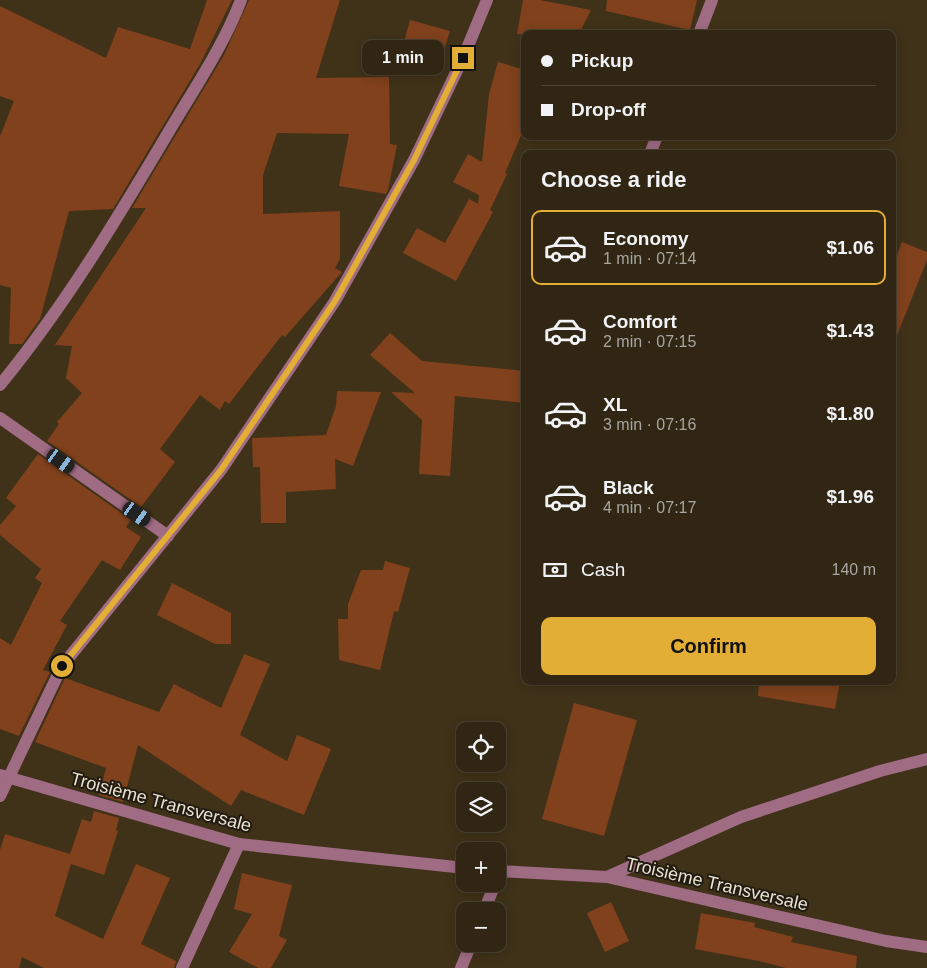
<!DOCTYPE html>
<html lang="en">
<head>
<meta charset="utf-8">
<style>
  :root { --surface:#302613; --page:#382e1c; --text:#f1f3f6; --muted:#a8a5a0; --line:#4b4333; --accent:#e3ae35 }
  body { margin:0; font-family:Arial,sans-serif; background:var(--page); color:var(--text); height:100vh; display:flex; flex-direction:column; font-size:19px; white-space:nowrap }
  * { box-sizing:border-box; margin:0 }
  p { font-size:16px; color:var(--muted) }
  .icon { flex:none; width:28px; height:28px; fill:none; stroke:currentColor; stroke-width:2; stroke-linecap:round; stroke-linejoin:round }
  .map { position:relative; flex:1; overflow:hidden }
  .drawer { position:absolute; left:521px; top:150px; width:375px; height:535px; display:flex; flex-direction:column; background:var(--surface); border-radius:10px; box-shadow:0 2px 12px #0003,0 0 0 1px var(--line) }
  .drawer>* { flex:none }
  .banner { position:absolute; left:521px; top:30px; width:375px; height:110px; border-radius:10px; box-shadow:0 2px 12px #0003,0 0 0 1px var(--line); display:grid; align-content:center; height:110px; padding:0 20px; background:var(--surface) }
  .controls { position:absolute; left:456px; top:722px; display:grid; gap:10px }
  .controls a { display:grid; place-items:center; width:50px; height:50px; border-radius:10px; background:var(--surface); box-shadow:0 2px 12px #0003,0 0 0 1px var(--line); font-size:25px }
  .end { position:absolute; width:22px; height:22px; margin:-11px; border:6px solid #e3ae35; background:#111; box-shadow:0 0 0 2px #111 }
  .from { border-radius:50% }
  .bubble { position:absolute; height:35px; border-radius:10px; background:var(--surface); box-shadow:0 2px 12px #0003,0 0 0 1px var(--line); font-size:16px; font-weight:800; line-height:35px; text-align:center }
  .car { position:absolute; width:15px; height:30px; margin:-15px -8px; border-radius:6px; box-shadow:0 0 4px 1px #0007; background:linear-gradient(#222 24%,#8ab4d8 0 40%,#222 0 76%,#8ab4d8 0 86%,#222 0) }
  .banner b { display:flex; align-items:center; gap:18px; height:48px; font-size:19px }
  .banner b+b { border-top:1px solid var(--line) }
  .banner i { width:12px; height:12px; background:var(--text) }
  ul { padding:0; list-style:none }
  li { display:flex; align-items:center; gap:15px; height:75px; margin:0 10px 8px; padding:0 10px; border:2px solid transparent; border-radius:10px }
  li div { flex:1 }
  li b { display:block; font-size:19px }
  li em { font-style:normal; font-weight:800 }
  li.on { border-color:var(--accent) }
  li>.icon { width:45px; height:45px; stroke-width:1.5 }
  h2 { padding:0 20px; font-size:22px; line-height:60px }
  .pay { display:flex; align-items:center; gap:12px; height:55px; padding:0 20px; font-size:19px }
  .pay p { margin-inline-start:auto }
  .cta { display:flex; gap:10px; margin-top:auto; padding:10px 20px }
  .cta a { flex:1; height:58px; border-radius:10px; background:var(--accent); color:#111; font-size:20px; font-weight:800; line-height:58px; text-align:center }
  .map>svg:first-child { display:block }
  .building { fill:#80411c }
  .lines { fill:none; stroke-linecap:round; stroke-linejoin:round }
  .minor { stroke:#9f6c84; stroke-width:12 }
  .route { stroke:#e3ae35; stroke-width:6 }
  .labels { text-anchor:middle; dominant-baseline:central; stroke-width:4; stroke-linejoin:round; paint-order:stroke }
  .street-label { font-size:18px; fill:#e8e0d1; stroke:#211b10 }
</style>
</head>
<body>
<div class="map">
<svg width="927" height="968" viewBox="0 0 927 968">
  <rect width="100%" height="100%" fill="#403219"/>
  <!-- building -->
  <g class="building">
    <polygon points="207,0 232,0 200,64 113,209 69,211 40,319 22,344 9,344 11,288 0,285 0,136 14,101 0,96 0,6 106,58 118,27 190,49"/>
    <polygon points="249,0 340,0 316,78 389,77 390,144 397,145 388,190 386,194 339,186 349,134 277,133 263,175 263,214 340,211 340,259 335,268 342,272 285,337 282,335 229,404 225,401 220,410 200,395 160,449 175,462 141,507 47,441 59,424 57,422 82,393 66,378 72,346 55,345 146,208 132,208 224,55"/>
    <polygon points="523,0 540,0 591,10 579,34 517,34"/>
    <polygon points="607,0 697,0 690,30 606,11"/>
    <polygon points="410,20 450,31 440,63 401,52"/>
    <polygon points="498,62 525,70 525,126 505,173 507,174 490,210 493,212 456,281 403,253 417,228 445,243 469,199 478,204 479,195 453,182 468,154 482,162 489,94"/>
    <polygon points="902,242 927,252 927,260 894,343 892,343 892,267"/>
    <polygon points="390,333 422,361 525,371 525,403 455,396 450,476 419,474 422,420 391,392 415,393 370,355"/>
    <polygon points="337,391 381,392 353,466 335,459 336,489 286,492 286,523 261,523 260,467 253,467 252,438 326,435 336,406"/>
    <polygon points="38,454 131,520 126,527 141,537 120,570 102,560 60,621 67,625 43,670 50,672 19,736 0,729 0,638 11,645 42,583 35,578 41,569 0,535 0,525 16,506 6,498"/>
    <polygon points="385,561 410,568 398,612 394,611 380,670 339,660 338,619 348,619 348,604 361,570 383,570"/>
    <polygon points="172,583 231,613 231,644 215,644 157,615"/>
    <polygon points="244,654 270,664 240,735 287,761 297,735 331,749 304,815 241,790 231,806 138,745 123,802 99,795 106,768 35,742 65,678 159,712 174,684 221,708"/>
    <polygon points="759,681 840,681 835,709 758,696"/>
    <polygon points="574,703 637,720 604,836 542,819"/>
    <polygon points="94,811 119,818 116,830 118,831 104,875 71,864 55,916 103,939 136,864 170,878 141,944 176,961 174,968 44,968 22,957 19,968 0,968 0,850 5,834 70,854 82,819 91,822"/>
    <polygon points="242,873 292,885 279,936 287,940 271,968 258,968 229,952 252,914 234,909"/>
    <polygon points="611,902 629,941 605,952 587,913"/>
    <polygon points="701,913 755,923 754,927 793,937 791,942 857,956 856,968 786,968 759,961 695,949"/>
  </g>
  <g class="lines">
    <!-- minor -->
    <g class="minor">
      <polyline points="699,34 712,0"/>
      <polyline points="650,154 657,136"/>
      <path d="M 0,385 C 64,307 117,219 168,133 C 194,89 223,47 241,0"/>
      <polyline points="0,418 168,536"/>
      <polyline points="0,775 239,844 465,868"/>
      <polyline points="0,796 62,666 221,470 335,301 414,160 463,58 487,0"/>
      <polyline points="498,871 607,877 886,941 927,947"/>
      <polyline points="607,877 741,817 880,771 927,759"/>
      <polyline points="484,911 495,884"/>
      <polyline points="182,968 239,844"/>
      <polyline points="461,968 471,944"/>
    </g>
  </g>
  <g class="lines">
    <!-- route -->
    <polyline class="route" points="62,666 221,470 335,301 414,160 463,58"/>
  </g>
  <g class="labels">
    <!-- street labels -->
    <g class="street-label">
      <text transform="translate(161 802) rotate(15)">Troisième Transversale</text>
      <text transform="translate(717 884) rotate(13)">Troisième Transversale</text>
    </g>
  </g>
</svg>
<div class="controls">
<a><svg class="icon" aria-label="locate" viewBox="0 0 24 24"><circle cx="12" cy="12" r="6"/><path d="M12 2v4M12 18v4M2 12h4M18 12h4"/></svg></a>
<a><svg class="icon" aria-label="layers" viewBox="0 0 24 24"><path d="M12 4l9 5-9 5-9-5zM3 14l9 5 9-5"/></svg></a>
<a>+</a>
<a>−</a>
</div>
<i class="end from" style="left:62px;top:666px"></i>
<i class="end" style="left:463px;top:58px"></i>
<div class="bubble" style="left:362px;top:40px;width:82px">1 min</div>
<i class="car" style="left:61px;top:461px;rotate:125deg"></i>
<i class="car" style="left:137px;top:514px;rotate:125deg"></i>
<div class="banner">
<b><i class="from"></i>Pickup</b>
<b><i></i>Drop-off</b>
</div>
<section class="drawer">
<h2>Choose a ride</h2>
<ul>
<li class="on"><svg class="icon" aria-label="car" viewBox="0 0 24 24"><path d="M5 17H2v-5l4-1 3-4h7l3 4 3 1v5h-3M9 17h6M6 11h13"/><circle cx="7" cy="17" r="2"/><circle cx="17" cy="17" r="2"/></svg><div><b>Economy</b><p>1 min · 07:14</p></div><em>$1.06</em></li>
<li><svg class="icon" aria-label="car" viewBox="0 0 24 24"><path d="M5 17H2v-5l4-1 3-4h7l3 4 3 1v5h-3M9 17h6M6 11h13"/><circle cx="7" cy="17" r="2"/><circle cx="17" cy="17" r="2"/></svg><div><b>Comfort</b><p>2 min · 07:15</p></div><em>$1.43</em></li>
<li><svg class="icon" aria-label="car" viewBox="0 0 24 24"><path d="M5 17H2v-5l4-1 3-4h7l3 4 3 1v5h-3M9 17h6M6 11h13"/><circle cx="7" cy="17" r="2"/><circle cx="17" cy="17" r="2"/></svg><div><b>XL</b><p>3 min · 07:16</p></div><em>$1.80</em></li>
<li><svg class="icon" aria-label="car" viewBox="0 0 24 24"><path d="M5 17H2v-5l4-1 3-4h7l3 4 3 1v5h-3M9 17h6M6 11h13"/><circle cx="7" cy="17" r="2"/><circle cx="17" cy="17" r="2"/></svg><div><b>Black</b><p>4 min · 07:17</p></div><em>$1.96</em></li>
</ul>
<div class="pay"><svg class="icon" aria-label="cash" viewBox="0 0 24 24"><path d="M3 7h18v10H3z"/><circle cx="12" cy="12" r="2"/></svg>Cash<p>140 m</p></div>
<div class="cta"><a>Confirm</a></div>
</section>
</div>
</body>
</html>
